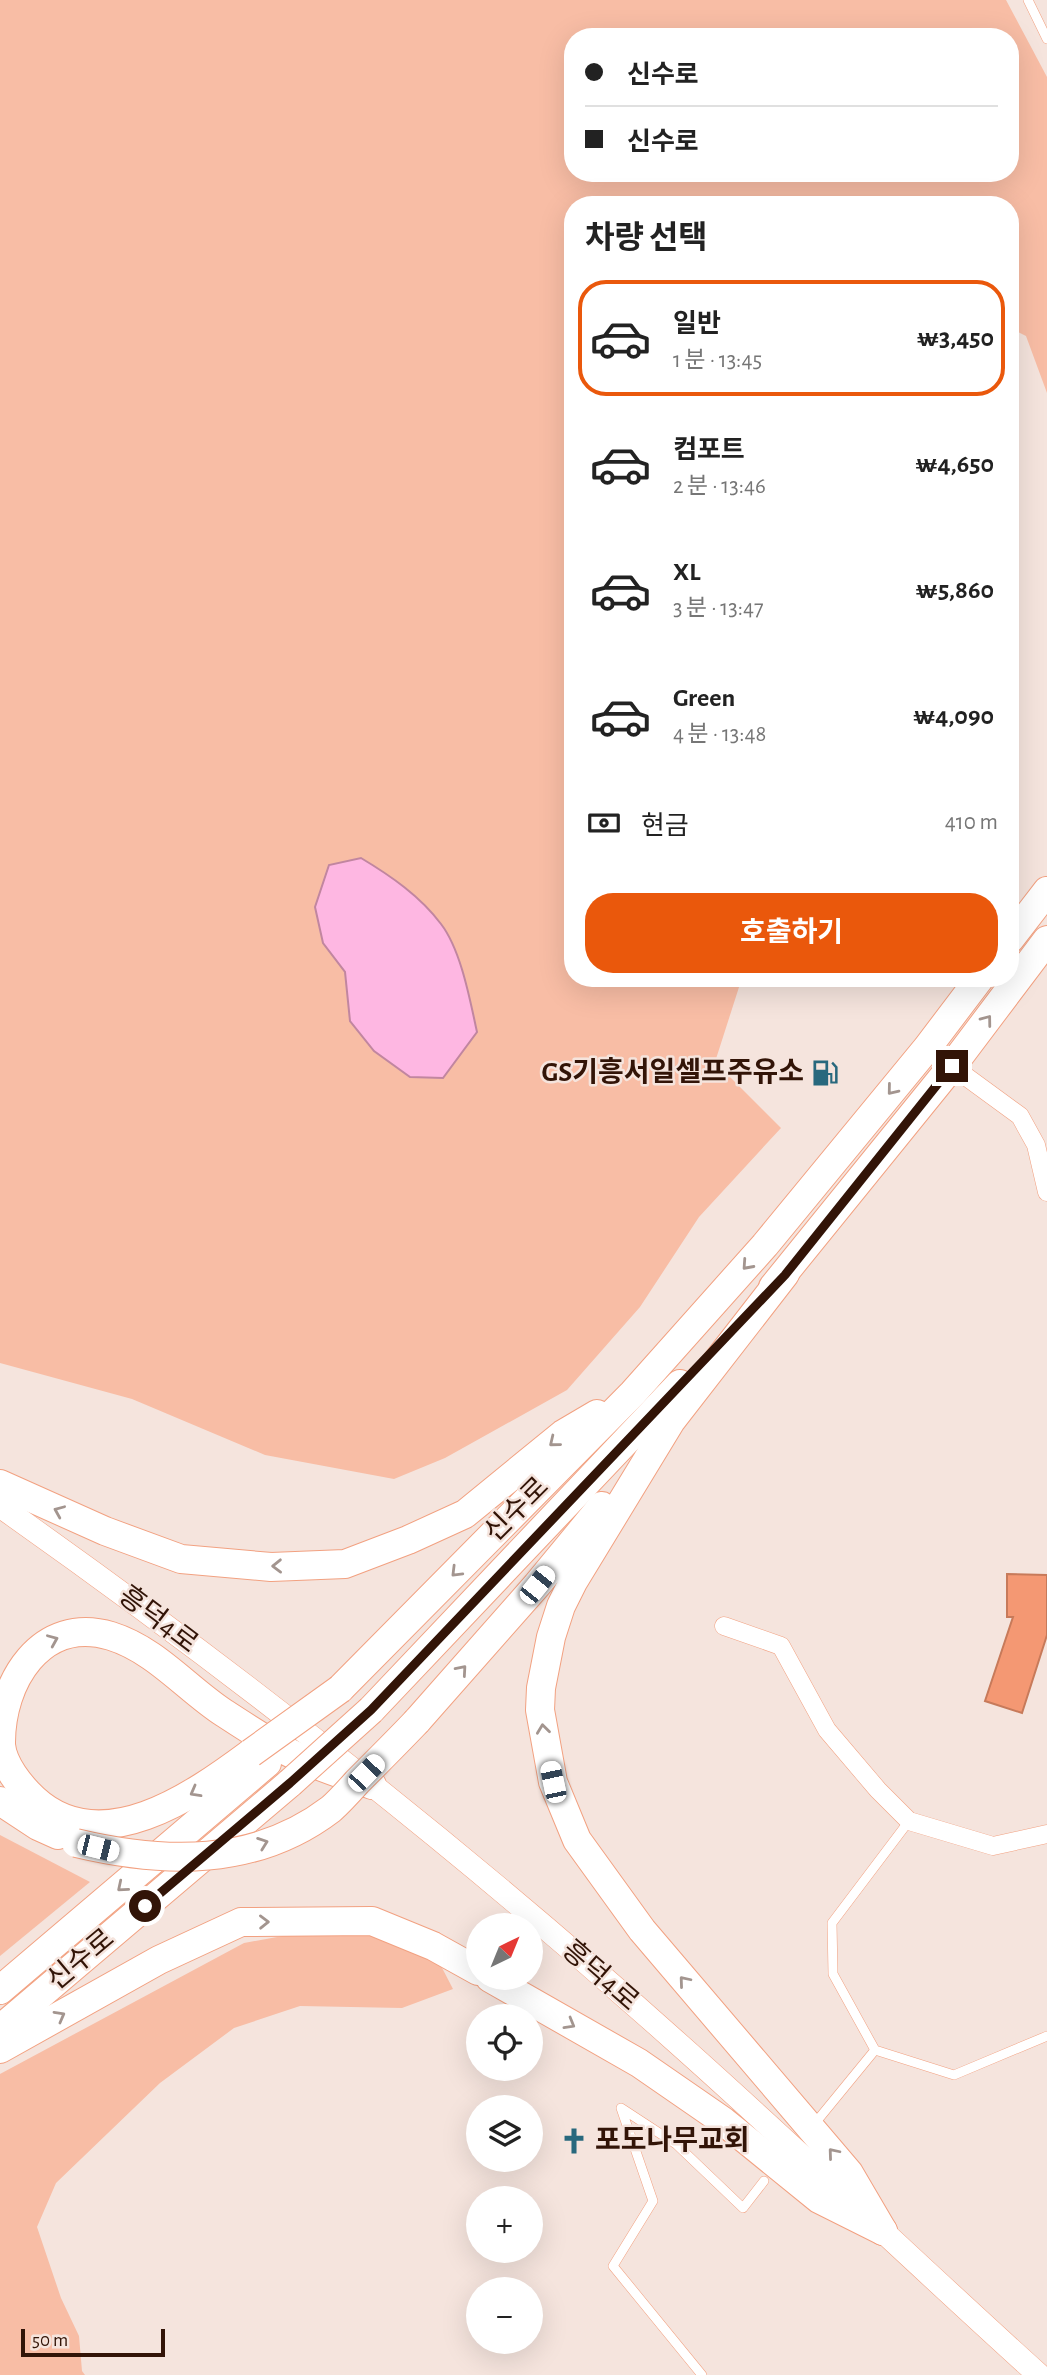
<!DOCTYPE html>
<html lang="ko">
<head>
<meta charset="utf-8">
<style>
  :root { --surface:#fff; --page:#f6f6f6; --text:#222; --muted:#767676; --line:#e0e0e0; --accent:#ea580c }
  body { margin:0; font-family:"Alegreya Sans","Noto Sans KR",sans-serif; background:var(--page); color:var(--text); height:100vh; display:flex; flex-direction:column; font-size:26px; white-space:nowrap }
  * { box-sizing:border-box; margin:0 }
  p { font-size:23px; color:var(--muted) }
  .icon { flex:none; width:38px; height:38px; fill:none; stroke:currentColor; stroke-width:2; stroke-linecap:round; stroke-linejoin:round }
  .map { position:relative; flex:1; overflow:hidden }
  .side { position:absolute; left:564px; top:196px; width:455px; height:791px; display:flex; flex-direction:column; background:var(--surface); border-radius:28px; box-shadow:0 7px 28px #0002 }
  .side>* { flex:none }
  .banner { position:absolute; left:564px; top:28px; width:455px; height:154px; border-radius:28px; box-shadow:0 7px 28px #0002; display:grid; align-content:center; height:154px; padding:0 21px; background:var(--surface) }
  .needle { width:46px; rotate:43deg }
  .buttons { position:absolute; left:466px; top:1913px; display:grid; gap:14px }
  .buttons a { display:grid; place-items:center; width:77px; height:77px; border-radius:50%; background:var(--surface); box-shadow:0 7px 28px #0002; font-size:35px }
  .scale { position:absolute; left:21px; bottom:18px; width:144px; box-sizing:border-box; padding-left:7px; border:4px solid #321407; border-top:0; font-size:19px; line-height:24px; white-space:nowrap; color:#321407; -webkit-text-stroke:5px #f5e4dd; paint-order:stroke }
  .end { position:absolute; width:32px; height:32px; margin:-16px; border:9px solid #321407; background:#fff; box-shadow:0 0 0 4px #fff }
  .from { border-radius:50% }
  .car { position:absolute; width:21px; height:42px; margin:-21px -10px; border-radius:9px; box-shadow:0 0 5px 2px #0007; background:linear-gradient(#fff 24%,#345 0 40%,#fff 0 76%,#345 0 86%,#fff 0) }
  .banner b { display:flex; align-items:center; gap:24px; height:66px; font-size:26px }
  .banner b+b { border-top:2px solid var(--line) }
  .banner i { width:18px; height:18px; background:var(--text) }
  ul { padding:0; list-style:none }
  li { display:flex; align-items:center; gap:21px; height:116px; margin:0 14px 10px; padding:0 7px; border:4px solid transparent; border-radius:28px }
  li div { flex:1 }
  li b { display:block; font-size:26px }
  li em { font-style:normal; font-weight:700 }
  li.on { border-color:var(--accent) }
  li>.icon { width:63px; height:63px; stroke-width:1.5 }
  h2 { padding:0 21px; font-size:32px; line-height:84px }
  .pay { display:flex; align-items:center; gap:18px; height:77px; padding:0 21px; font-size:26px }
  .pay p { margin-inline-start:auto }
  .primary-button { display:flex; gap:14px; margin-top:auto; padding:14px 21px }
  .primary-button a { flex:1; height:80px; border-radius:28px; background:var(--accent); color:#fff; font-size:28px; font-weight:700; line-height:80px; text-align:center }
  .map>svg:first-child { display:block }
  .green { fill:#f8bda5; fill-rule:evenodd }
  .water { fill:#feb7e2; stroke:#c186a0; stroke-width:2 }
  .building { fill:#f49873; stroke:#c77a5a; stroke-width:2 }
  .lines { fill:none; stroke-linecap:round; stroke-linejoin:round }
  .service-casing { stroke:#f2a181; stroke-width:10 }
  .minor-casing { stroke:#f2a181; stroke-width:19 }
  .tertiary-casing { stroke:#f2a181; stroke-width:24 }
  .primary-casing { stroke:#f2a181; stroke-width:30 }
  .service { stroke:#fff; stroke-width:9 }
  .minor { stroke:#fff; stroke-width:18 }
  .tertiary { stroke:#fff; stroke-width:23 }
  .primary { stroke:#fff; stroke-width:28 }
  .primary-bridge-casing { stroke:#f2a181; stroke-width:30; stroke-linecap:butt }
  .primary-bridge { stroke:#fff; stroke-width:28 }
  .oneway { stroke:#a3958f }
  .route { stroke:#321407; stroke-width:9 }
  .labels { text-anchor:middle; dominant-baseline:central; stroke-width:5; stroke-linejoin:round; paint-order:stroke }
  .poi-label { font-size:28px; font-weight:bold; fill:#321407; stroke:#f5e4dd; text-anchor:end }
  .street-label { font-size:28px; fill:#321407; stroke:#f5e4dd }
</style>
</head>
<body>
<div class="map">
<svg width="1047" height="2375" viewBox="0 0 1047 2375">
  <rect width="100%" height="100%" fill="#f5e4dd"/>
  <!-- green -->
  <g class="green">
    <path d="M 0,0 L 1006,0 L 1047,77 L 1047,393 L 1026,336 L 1010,328 L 1010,205 L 572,205 L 572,978 L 745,978 L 740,984 L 715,1062 L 781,1128 L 699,1217 L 640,1307 L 567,1390 L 445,1458 L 394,1479 L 265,1455 L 132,1399 L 0,1363 ZM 572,37 L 1010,37 L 1010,173 L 572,173 Z"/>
    <polygon points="0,1835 90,1882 0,1956"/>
    <polygon points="326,1928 390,1938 439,1962 453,1989 402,2008 300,2006 234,2028 160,2083 56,2183 37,2227 61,2298 79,2336 82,2371 85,2375 0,2375 0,2074 244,1943"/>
  </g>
  <!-- water -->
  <path class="water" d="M 361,858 C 391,876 420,896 441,924 C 461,950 470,1000 477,1032 L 443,1078 L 410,1077 L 374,1051 L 350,1021 L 345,972 L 323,943 L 315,907 L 329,865 Z"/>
  <!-- building -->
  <polygon class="building" points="1007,1574 1047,1575 1047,1635 1022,1713 985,1701 1013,1617 1007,1617"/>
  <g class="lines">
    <!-- service casing -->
    <g class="service-casing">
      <g id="service">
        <polyline points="1028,0 1047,39"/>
        <polyline points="909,1821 832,1923 833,1974 875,2050 954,2075 1047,2036"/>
        <polyline points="816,2122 875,2050"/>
        <polyline points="702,2375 613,2266 653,2201 621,2108 676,2144 743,2208 764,2181"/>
      </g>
    </g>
    <!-- minor casing -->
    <g class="minor-casing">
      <g id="minor">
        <polyline points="927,1048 1020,1116 1036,1145 1047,1192"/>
        <polyline points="724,1626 781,1646 827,1730 878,1790 909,1821 993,1846 1047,1834"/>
      </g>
    </g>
    <!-- tertiary casing -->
    <g class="tertiary-casing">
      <path id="tertiary" d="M 0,1506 C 234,1671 460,1848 673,2039 C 797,2149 916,2264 1039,2375"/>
    </g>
    <!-- primary casing -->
    <g class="primary-casing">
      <g id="primary">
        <polyline points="1010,939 1047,891"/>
        <polyline points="785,1274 671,1421 573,1582 561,1606 551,1637 541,1688 540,1710 553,1782 577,1840 642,1930 849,2173 883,2231"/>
        <polyline points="773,1287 952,1066 1047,940"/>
        <polyline points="0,1484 105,1531 181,1559 271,1567 345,1564 408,1540 465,1514 563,1434 597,1414"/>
        <polyline points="340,1689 633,1393 765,1245 927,1048 980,978"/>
        <polyline points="371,1710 680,1384"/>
        <polyline points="417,1721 537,1585 602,1506"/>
        <path d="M 251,1753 C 193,1796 101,1861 34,1799 C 20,1786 3,1765 1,1745 C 0,1682 41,1615 111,1636 C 156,1650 187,1689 224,1713 C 250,1730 279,1749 307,1761 C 328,1770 350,1777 372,1785"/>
        <polyline points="0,1801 38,1826 58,1835"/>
        <polyline points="490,1978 639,2063 723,2121 819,2199 883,2231"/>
        <polyline points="0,1990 267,1763"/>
        <polyline points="0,2029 290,1783"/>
        <polyline points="0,2049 159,1960 241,1922 372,1921 433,1946 478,1971"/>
      </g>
    </g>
    <!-- service -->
    <use href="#service" class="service"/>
    <!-- minor -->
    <use href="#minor" class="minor"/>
    <!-- tertiary -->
    <use href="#tertiary" class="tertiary"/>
    <!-- primary -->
    <use href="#primary" class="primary"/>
    <!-- primary-bridge casing -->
    <g class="primary-bridge-casing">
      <g id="primary-bridge">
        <polyline points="251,1753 340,1689"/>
        <polyline points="290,1783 371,1710"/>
        <path d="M 76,1843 C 164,1864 255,1867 331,1809 C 340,1801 349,1791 357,1782 C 377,1762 397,1742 417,1721"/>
      </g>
    </g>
    <!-- primary-bridge -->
    <use href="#primary-bridge" class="primary-bridge"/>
  </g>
  <!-- one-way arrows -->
  <defs><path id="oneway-chevron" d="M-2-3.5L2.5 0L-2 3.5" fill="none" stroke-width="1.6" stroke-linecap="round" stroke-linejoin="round" transform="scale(1.75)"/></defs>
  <g class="oneway">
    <use href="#oneway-chevron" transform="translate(987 1020) rotate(-53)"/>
    <use href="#oneway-chevron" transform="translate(892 1090) rotate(129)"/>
    <use href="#oneway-chevron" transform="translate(747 1265) rotate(132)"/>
    <use href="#oneway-chevron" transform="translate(554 1442) rotate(141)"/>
    <use href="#oneway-chevron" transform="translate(59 1511) rotate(-157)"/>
    <use href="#oneway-chevron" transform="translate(277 1566) rotate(179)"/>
    <use href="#oneway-chevron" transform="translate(456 1572) rotate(135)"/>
    <use href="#oneway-chevron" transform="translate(53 1640) rotate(-23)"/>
    <use href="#oneway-chevron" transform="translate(462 1670) rotate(-49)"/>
    <use href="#oneway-chevron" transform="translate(543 1729) rotate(-97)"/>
    <use href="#oneway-chevron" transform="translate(195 1792) rotate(151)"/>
    <use href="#oneway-chevron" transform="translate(263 1843) rotate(-20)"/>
    <use href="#oneway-chevron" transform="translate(122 1887) rotate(140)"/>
    <use href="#oneway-chevron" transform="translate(264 1922) rotate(-1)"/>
    <use href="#oneway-chevron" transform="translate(684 1981) rotate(-130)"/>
    <use href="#oneway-chevron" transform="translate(60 2016) rotate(-29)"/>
    <use href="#oneway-chevron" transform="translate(570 2024) rotate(30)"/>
    <use href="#oneway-chevron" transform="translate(833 2153) rotate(-130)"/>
  </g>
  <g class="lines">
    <!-- route -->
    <polyline class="route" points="145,1906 290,1783 371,1710 785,1275 952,1066"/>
  </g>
  <!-- icons -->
  <defs>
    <g id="fuel-bare" transform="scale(2.1)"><path d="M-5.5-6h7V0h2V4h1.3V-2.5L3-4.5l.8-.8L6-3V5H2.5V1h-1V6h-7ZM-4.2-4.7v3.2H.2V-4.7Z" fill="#28687d" stroke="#f5e4dd" stroke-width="2.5" paint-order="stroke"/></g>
    <g id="church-bare" transform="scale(2.1)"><path d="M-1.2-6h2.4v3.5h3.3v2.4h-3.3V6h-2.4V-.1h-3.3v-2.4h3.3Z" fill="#28687d" stroke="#f5e4dd" stroke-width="2.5" paint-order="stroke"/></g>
  </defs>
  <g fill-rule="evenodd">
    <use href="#fuel-bare" x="825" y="1073"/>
    <use href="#church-bare" x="574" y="2141"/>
  </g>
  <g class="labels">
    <!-- poi labels -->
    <g class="poi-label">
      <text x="804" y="1073">GS기흥서일셀프주유소</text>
      <text x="595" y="2141" text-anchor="start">포도나무교회</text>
    </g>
    <!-- street labels -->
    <g class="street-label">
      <text transform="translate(517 1510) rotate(-45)">신수로</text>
      <text transform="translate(158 1620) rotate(37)">흥덕4로</text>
      <text transform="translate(81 1960) rotate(-40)">신수로</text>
      <text transform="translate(600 1976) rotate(41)">흥덕4로</text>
    </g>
  </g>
</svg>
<div class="buttons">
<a><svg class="needle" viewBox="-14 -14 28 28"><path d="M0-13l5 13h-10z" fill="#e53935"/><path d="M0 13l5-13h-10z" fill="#767676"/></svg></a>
<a><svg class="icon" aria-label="locate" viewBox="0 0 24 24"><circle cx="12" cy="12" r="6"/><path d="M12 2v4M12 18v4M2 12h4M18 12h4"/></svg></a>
<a><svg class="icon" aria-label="layers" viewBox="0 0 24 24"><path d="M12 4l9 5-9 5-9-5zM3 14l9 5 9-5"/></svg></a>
<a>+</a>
<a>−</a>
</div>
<div class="scale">50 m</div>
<i class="end from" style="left:145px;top:1906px"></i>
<i class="end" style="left:952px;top:1066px"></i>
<i class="car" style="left:537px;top:1585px;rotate:39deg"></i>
<i class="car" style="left:366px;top:1773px;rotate:44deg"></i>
<i class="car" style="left:553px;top:1782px;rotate:348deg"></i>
<i class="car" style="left:98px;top:1848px;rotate:104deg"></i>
<div class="banner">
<b><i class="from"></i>신수로</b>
<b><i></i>신수로</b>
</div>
<section class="side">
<h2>차량 선택</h2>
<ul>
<li class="on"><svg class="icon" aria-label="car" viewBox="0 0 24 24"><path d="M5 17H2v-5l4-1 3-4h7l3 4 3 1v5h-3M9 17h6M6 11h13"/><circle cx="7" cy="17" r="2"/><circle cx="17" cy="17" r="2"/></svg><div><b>일반</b><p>1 분 · 13:45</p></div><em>₩3,450</em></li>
<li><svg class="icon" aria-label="car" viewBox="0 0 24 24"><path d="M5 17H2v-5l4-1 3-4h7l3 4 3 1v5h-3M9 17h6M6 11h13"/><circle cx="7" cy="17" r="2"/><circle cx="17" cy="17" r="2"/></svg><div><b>컴포트</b><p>2 분 · 13:46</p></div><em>₩4,650</em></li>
<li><svg class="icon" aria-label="car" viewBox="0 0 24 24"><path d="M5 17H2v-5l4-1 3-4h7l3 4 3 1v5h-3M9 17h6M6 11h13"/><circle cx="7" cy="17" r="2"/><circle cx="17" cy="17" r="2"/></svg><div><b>XL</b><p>3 분 · 13:47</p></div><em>₩5,860</em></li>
<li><svg class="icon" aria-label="car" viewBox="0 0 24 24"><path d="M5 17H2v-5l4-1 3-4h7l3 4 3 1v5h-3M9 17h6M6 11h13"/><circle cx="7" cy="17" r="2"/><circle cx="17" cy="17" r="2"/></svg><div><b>Green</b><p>4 분 · 13:48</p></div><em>₩4,090</em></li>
</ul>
<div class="pay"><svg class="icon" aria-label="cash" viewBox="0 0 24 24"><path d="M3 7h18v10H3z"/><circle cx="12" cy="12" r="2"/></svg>현금<p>410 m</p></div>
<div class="primary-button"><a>호출하기</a></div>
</section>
</div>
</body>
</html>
